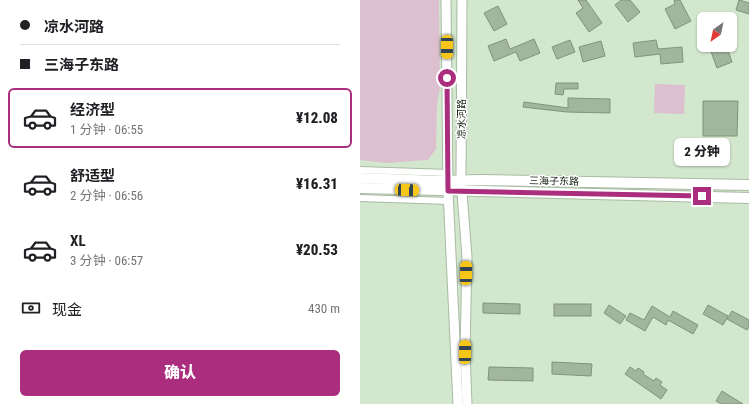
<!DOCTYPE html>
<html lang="zh">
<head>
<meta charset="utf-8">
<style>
  :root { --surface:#fff; --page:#f2f2f2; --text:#202124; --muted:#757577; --line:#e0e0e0; --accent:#ab2d7d }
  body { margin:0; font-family:"Roboto Condensed","Noto Sans SC",sans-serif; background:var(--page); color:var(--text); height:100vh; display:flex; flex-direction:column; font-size:15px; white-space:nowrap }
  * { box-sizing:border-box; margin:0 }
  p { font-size:13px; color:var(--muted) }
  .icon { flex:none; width:22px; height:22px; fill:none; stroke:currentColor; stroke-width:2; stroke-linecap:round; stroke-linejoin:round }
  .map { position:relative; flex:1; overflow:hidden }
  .drawer { display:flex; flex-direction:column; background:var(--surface); width:360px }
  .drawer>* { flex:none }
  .banner { display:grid; align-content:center; height:88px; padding:0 20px; background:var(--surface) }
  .needle { width:26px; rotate:213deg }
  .controls { position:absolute; left:337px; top:12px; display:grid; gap:8px }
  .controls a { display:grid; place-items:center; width:40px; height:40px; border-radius:6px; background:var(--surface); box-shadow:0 1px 3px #0004; font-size:20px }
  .end { position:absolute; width:18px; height:18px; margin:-9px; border:5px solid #ab2d7d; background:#fff; box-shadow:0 0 0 2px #fff }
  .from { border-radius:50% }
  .bubble { position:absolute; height:28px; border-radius:6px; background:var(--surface); box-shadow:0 1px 3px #0004; font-size:13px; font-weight:800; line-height:28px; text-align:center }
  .car { position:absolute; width:12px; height:24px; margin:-12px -6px; border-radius:5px; box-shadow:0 0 3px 1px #0007; background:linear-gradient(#f5c518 24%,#345 0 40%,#f5c518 0 76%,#345 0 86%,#f5c518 0) }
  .banner b { display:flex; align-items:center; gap:14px; height:38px; font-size:15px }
  .banner b+b { border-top:1px solid var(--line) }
  .banner i { width:10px; height:10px; background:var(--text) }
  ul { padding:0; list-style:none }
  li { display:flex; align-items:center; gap:12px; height:60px; margin:0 8px 6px; padding:0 12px; border:2px solid transparent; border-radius:6px }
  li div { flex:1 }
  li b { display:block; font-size:15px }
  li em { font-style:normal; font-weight:800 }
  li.active { border-color:var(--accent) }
  li>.icon { width:36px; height:36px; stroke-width:1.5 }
  .pay { display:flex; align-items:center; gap:10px; height:44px; padding:0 20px; font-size:15px }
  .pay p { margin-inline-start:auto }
  .primary-button { display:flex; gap:8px; margin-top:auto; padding:8px 20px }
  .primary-button a { flex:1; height:46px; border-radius:6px; background:var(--accent); color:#fff; font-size:16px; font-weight:800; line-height:46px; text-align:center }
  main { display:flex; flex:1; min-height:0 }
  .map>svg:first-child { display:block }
  .green { fill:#ddc0cf }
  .building { fill:#a2b59d; stroke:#80937b }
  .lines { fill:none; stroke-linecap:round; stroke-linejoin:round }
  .street-casing { stroke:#a8bba3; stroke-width:8 }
  .secondary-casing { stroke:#a8bba3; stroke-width:11 }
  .primary-casing { stroke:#a8bba3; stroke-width:12 }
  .street { stroke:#fff; stroke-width:6 }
  .secondary { stroke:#fff; stroke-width:9 }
  .primary { stroke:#fff; stroke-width:10 }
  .route { stroke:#ab2d7d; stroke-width:5 }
  .labels { text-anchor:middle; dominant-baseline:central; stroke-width:3; stroke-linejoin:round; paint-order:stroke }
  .street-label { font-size:10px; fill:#20281e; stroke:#fff }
</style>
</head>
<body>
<main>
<section class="drawer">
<div class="banner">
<b><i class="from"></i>凉水河路</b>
<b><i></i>三海子东路</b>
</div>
<ul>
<li class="active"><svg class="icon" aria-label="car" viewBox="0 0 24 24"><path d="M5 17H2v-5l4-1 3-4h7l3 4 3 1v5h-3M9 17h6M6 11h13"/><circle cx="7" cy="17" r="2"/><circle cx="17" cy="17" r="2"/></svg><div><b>经济型</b><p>1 分钟 · 06:55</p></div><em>¥12.08</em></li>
<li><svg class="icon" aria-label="car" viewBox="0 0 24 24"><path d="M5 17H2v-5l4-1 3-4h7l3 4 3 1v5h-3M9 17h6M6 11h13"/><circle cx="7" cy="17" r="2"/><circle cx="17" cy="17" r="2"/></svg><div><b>舒适型</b><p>2 分钟 · 06:56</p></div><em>¥16.31</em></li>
<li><svg class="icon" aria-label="car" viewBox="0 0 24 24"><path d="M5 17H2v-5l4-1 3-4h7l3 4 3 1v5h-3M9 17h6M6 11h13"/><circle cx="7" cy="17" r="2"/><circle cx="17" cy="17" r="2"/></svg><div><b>XL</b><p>3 分钟 · 06:57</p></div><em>¥20.53</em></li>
</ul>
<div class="pay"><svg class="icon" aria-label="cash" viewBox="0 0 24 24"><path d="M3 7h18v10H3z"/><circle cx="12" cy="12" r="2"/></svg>现金<p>430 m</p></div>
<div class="primary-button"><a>确认</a></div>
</section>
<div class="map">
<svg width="389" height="404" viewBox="0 0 389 404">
  <rect width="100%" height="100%" fill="#d2e7cd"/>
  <!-- green -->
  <g class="green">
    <polygon points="0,0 79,0 80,87 77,106 76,149 68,160 27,163 0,160"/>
    <polygon points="295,84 325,85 324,114 294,113"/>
  </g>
  <!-- building -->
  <g class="building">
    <polygon points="218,0 226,0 242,23 229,32 216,13 223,8"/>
    <polygon points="261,0 270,0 280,12 268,22 255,5"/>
    <polygon points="314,0 320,0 331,21 315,29 305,9 315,4"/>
    <polygon points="379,0 389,3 389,14 376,10"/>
    <polygon points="138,6 147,24 134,31 124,13"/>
    <polygon points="146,39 150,49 174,39 180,53 160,61 156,52 134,61 128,46"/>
    <polygon points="210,40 215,52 197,59 192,47"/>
    <polygon points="296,40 298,49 322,47 323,62 301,64 300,54 275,57 273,43"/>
    <polygon points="241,41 245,56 223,62 219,47"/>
    <polygon points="351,45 366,45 372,62 357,68 349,46"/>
    <polygon points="196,83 218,83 218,89 204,89 203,95 195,94"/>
    <polygon points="208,98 250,99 250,113 207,112 163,107 164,102 208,108"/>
    <polygon points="343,101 378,101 377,136 343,136"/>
    <polygon points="123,303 160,304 160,314 123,313"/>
    <rect x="194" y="304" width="37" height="12"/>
    <polygon points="249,305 266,316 260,324 244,313"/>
    <polygon points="348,305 368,316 363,325 343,314"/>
    <polygon points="292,306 310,317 313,311 338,325 333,334 308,320 306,325 293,317 285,331 266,320 270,313 284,320"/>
    <polygon points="372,311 389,320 389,327 387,330 367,319"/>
    <polygon points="192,362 232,364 231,376 192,374"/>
    <polygon points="129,367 173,368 173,381 128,380"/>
    <polygon points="270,367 276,371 278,368 284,372 283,374 294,381 296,378 302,382 300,385 307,390 301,399 265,374"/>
    <polygon points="362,391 383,404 361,404 356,401"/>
  </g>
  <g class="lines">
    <!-- street casing -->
    <g class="street-casing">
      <g id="street">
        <polyline points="0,170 88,173"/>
        <polyline points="0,198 89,201"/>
      </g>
    </g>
    <!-- secondary casing -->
    <g class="secondary-casing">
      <g id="secondary">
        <polyline points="86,0 88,191 98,404"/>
        <polyline points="102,0 101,180 107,257 105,352 107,404"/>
      </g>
    </g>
    <!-- primary casing -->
    <g class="primary-casing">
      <g id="primary">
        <polyline points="0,178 77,181 121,180 389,185"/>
        <polyline points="0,188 389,198"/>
      </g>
    </g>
    <!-- street -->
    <use href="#street" class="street"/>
    <!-- secondary -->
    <use href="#secondary" class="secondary"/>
    <!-- primary -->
    <use href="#primary" class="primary"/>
  </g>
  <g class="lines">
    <!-- route -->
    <polyline class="route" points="87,78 88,191 342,196"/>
  </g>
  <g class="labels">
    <!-- street labels -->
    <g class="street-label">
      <text transform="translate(101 119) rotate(-90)">凉水河路</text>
      <text transform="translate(194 181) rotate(1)">三海子东路</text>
    </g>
  </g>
</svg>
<div class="controls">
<a><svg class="needle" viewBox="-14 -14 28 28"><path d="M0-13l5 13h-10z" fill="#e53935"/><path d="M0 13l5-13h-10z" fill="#757577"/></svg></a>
</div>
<i class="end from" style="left:87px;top:78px"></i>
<i class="end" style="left:342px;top:196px"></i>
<div class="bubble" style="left:314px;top:138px;width:56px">2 分钟</div>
<i class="car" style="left:87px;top:47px;rotate:180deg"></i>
<i class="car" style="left:47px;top:190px;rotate:92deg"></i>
<i class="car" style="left:106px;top:273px;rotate:1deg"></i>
<i class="car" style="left:105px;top:352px;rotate:1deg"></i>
</div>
</main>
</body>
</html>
